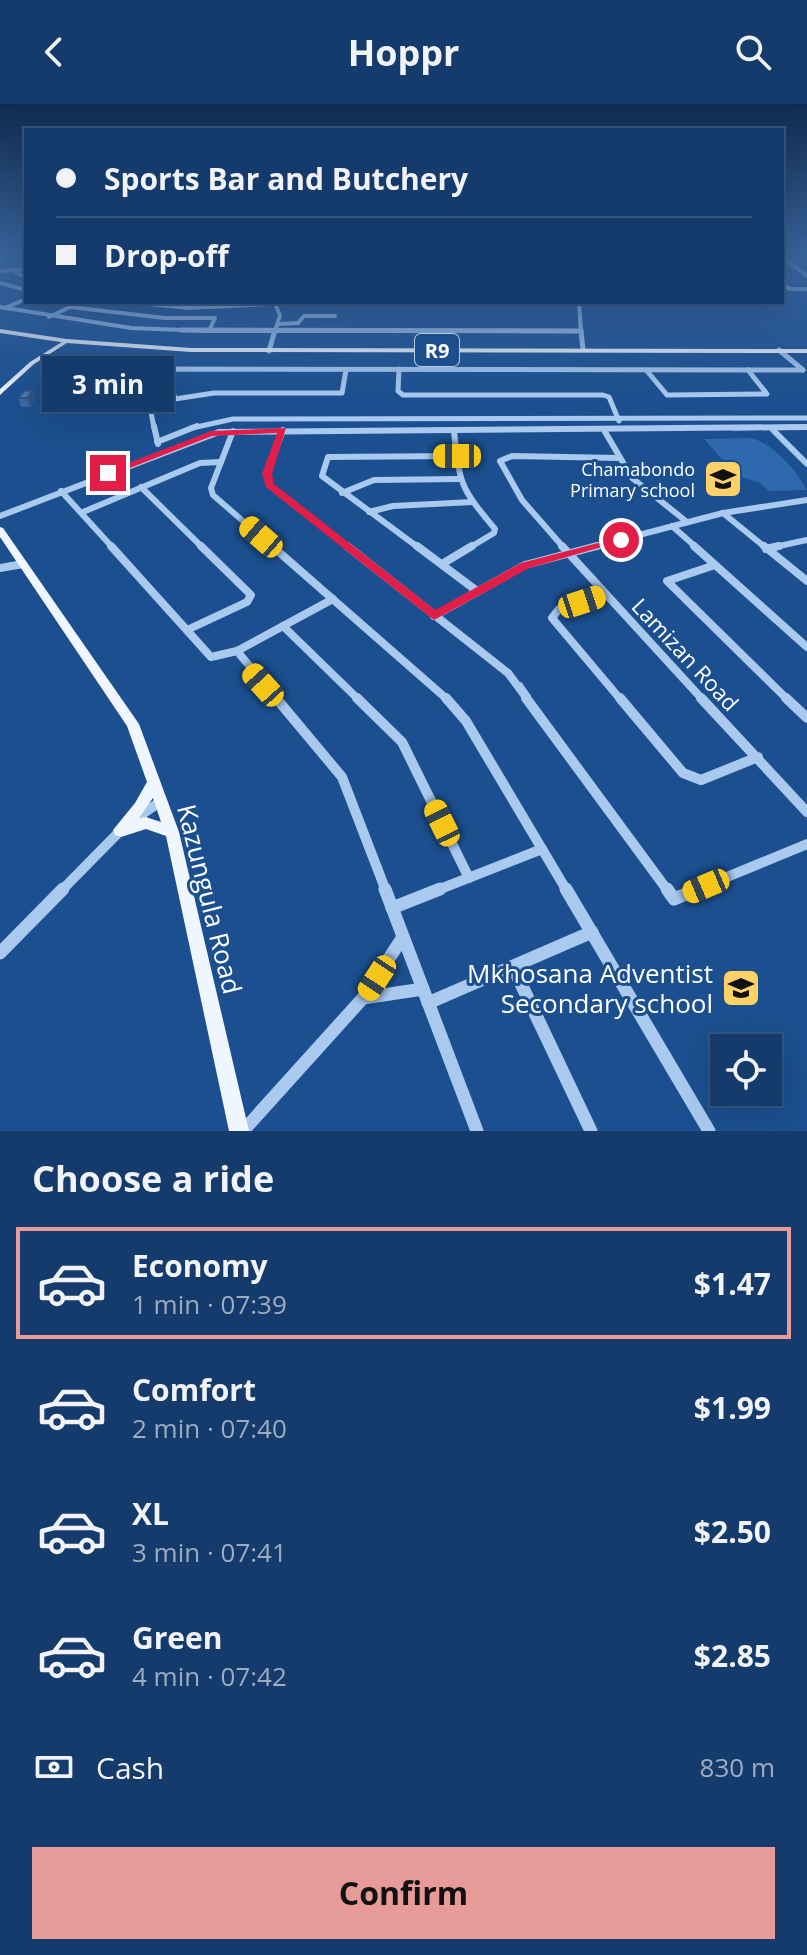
<!DOCTYPE html>
<html lang="en">
<head>
<meta charset="utf-8">
<style>
  :root { --surface:#143b6b; --page:#214673; --text:#f1f3f6; --muted:#9dadc1; --line:#33557e; --accent:#e69b98 }
  body { margin:0; font-family:"Open Sans",sans-serif; background:var(--page); color:var(--text); height:100vh; display:flex; flex-direction:column; font-size:30px; white-space:nowrap }
  * { box-sizing:border-box; margin:0 }
  p { font-size:26px; color:var(--muted) }
  .icon { flex:none; width:44px; height:44px; fill:none; stroke:currentColor; stroke-width:2; stroke-linecap:round; stroke-linejoin:round }
  .map { position:relative; height:1027px; overflow:hidden }
  .side { display:flex; flex-direction:column; background:var(--surface); flex:1 }
  .side>* { flex:none }
  .hud { position:absolute; left:24px; top:24px; width:760px; height:176px; border-radius:0px; box-shadow:0 8px 32px #0002,0 0 0 2px var(--line); display:grid; align-content:center; height:176px; padding:0 32px; background:var(--surface) }
  .controls { position:absolute; left:710px; top:930px; display:grid; gap:16px }
  .controls a { display:grid; place-items:center; width:72px; height:72px; border-radius:0px; background:var(--surface); box-shadow:0 8px 32px #0002,0 0 0 2px var(--line); font-size:40px }
  .end { position:absolute; width:36px; height:36px; margin:-18px; border:10px solid #e11d48; background:#fff; box-shadow:0 0 0 4px #fff }
  .from { border-radius:50% }
  .bubble { position:absolute; height:56px; border-radius:0px; background:var(--surface); box-shadow:0 8px 32px #0002,0 0 0 2px var(--line); font-size:26px; font-weight:700; line-height:56px; text-align:center }
  .car { position:absolute; width:24px; height:48px; margin:-24px -12px; border-radius:10px; box-shadow:0 0 6px 2px #0007; background:linear-gradient(#f5c518 24%,#345 0 40%,#f5c518 0 76%,#345 0 86%,#f5c518 0) }
  .hud b { display:flex; align-items:center; gap:28px; height:76px; font-size:30px }
  .hud b+b { border-top:2px solid var(--line) }
  .hud i { width:20px; height:20px; background:var(--text) }
  ul { padding:0; list-style:none }
  li { display:flex; align-items:center; gap:24px; height:112px; margin:0 16px 12px; padding:0 16px; border:4px solid transparent; border-radius:0px }
  li div { flex:1 }
  li b { display:block; font-size:30px }
  li em { font-style:normal; font-weight:700 }
  li.on { border-color:var(--accent) }
  li>.icon { width:72px; height:72px; stroke-width:1.5 }
  h2 { padding:0 32px; font-size:36px; line-height:96px }
  .pay { display:flex; align-items:center; gap:20px; height:88px; padding:0 32px; font-size:30px }
  .pay p { margin-inline-start:auto }
  .cta { display:flex; gap:16px; margin-top:auto; padding:16px 32px }
  .cta a { flex:1; height:92px; border-radius:0px; background:var(--accent); color:#111; font-size:32px; font-weight:700; line-height:92px; text-align:center }
  header { display:flex; justify-content:space-between; align-items:center; height:104px; padding:0 32px; background:var(--surface); font-size:36px; font-weight:700 }
  .map>svg:first-child { display:block }
  .green { fill:#2e69ad }
  .lines { fill:none; stroke-linecap:round; stroke-linejoin:round }
  .stream { stroke:#9cc4f0; stroke-width:2 }
  .minor-far5 { stroke:#a9c9ee; stroke-width:4 }
  .minor-far4 { stroke:#a9c9ee; stroke-width:5 }
  .minor-far3 { stroke:#a9c9ee; stroke-width:6 }
  .minor-far2 { stroke:#a9c9ee; stroke-width:8 }
  .minor-far1 { stroke:#a9c9ee; stroke-width:10 }
  .minor { stroke:#a9c9ee; stroke-width:13 }
  .major { fill:#f0f6ff; fill-rule:evenodd }
  .highway { fill:#fff; fill-rule:evenodd }
  .wall { fill:#3a679d }
  .shaded-wall { fill:#305480 }
  .building { fill:#4478b7; stroke:#305480; stroke-width:2 }
  .route { fill:#e11d48 }
  .labels { text-anchor:middle; dominant-baseline:central; stroke-width:6; stroke-linejoin:round; paint-order:stroke }
  .far-poi-label { font-size:18px; fill:#fff; stroke:#1b4f8f; text-anchor:end }
  .shield { fill:#1b4f8f; stroke:#bbcadd; stroke-width:2 }
  .shield-label { font-size:20px; font-weight:bold; fill:#fff }
  .street-label { font-size:22px; fill:#fff; stroke:#1b4f8f }
  .near-street-label { font-size:26px; fill:#fff; stroke:#1b4f8f }
  .near-poi-label { font-size:26px; fill:#fff; stroke:#1b4f8f; text-anchor:end }
</style>
</head>
<body>
<header><svg class="icon" aria-label="back" viewBox="0 0 24 24"><path d="M15 5l-7 7 7 7"/></svg>Hoppr<svg class="icon" aria-label="search" viewBox="0 0 24 24"><circle cx="10" cy="10" r="6"/><path d="M15 15l6 6"/></svg></header>
<div class="map">
<svg width="807" height="1027" viewBox="0 0 807 1027">
  <rect width="100%" height="100%" fill="#1b4f8f"/>
  <!-- green -->
  <path class="green" d="M 752,334 C 774,341 796,366 807,386 L 769,387 L 760,379 L 736,371 L 704,335 Z"/>
  <g class="lines">
    <!-- stream -->
    <polyline class="stream" points="521,579 530,592"/>
    <!-- minor-far5 -->
    <g class="minor-far5">
      <polyline points="782,152 807,172"/>
      <polyline points="0,155 2,151"/>
      <polyline points="0,167 26,165"/>
      <polyline points="14,167 26,174"/>
      <polyline points="0,179 26,186"/>
      <polyline points="782,180 790,185 807,185"/>
      <polyline points="127,198 189,204 310,198"/>
      <polyline points="274,198 280,211 275,228"/>
      <polyline points="311,198 366,198"/>
      <polyline points="410,198 439,198"/>
      <polyline points="565,198 579,198"/>
      <polyline points="579,198 581,228"/>
      <polyline points="0,203 131,224 209,227 581,227"/>
      <polyline points="70,203 165,214 215,214 209,227"/>
      <polyline points="5,204 26,195"/>
      <polyline points="49,213 81,198"/>
      <polyline points="278,220 298,219 304,212 335,212"/>
    </g>
    <!-- minor-far4 -->
    <g class="minor-far4">
      <polyline points="181,226 581,227"/>
      <polyline points="581,226 583,246"/>
      <polyline points="779,246 803,266"/>
      <polyline points="269,247 275,226"/>
      <polyline points="399,265 398,287 403,291 603,291 609,293 619,317"/>
      <polyline points="647,267 667,291 767,290 748,266"/>
      <polyline points="175,294 166,269 172,265 803,266"/>
      <polyline points="154,324 150,303 155,298 214,289 342,289 346,266"/>
      <polyline points="192,324 233,315 807,314"/>
      <polyline points="733,324 807,323"/>
    </g>
    <!-- minor-far3 -->
    <g class="minor-far3">
      <polyline points="154,322 158,340"/>
      <polyline points="283,326 267,370 269,381 349,444"/>
      <polyline points="604,326 632,374 687,418"/>
      <polyline points="773,326 807,360"/>
      <polyline points="233,327 211,384 213,391 274,444"/>
      <path d="M 454,327 C 460,382 460,383 495,425 L 494,429 L 469,444"/>
      <polyline points="157,338 197,322"/>
      <polyline points="141,383 203,444"/>
      <polyline points="61,387 113,444"/>
      <polyline points="342,389 374,376 459,375"/>
      <polyline points="83,408 200,359 221,358"/>
      <polyline points="369,408 393,402 473,398"/>
      <polyline points="723,409 766,444"/>
      <polyline points="0,412 219,328 807,323"/>
      <polyline points="672,422 697,444"/>
      <polyline points="419,444 322,372 328,353 457,352"/>
      <polyline points="564,444 522,396 500,357 512,352 619,354"/>
      <polyline points="589,444 723,409 807,396"/>
      <polyline points="770,444 807,436"/>
    </g>
    <!-- minor-far2 -->
    <g class="minor-far2">
      <polyline points="111,442 211,553 237,547 333,495"/>
      <polyline points="272,442 448,596"/>
      <polyline points="347,442 508,569 528,596"/>
      <polyline points="417,442 477,487"/>
      <polyline points="562,442 703,596"/>
      <polyline points="694,442 807,543"/>
      <polyline points="764,442 807,477"/>
      <polyline points="766,445 779,442"/>
      <polyline points="442,460 472,442"/>
      <polyline points="715,461 667,477 788,596"/>
      <polyline points="0,464 23,460"/>
      <polyline points="605,490 559,505 552,514 621,596"/>
      <polyline points="434,512 525,461 597,442"/>
      <polyline points="283,522 359,596"/>
      <polyline points="187,526 247,498 251,491 201,442"/>
      <polyline points="237,547 278,596"/>
    </g>
    <!-- minor-far1 -->
    <g class="minor-far1">
      <polyline points="276,594 342,673 386,787"/>
      <polyline points="357,594 402,638 469,774"/>
      <polyline points="446,594 466,617 567,787"/>
      <polyline points="526,594 668,787"/>
      <polyline points="620,594 683,669 701,676 758,653"/>
      <polyline points="701,594 807,708"/>
      <polyline points="786,594 807,614"/>
      <polyline points="134,716 161,697"/>
      <polyline points="61,787 123,724"/>
      <polyline points="435,787 542,745"/>
      <polyline points="693,787 807,740"/>
    </g>
    <!-- minor -->
    <g class="minor">
      <polyline points="385,785 477,1027"/>
      <polyline points="566,785 709,1027"/>
      <polyline points="667,785 674,795 698,785"/>
      <polyline points="392,804 440,785"/>
      <polyline points="0,849 63,785"/>
      <polyline points="513,863 591,1027"/>
      <polyline points="363,894 423,885"/>
      <polyline points="428,899 592,828"/>
      <polyline points="243,1027 363,894 403,833"/>
    </g>
    <!-- major -->
    <g class="major">
      <polygon points="65,236 70,237 34,260 0,291 0,285 30,258"/>
      <path d="M 0,423 L 3,424 L 139,620 L 179,728 L 249,1027 L 229,1027 L 166,732 L 146,725 L 121,733 L 115,731 L 113,726 L 135,699 L 147,678 L 127,622 L 0,433 ZM 153,694 L 161,718 L 146,713 L 139,714 Z"/>
    </g>
    <!-- highway -->
    <polygon class="highway" points="0,225 67,235 191,244 807,245 807,249 191,248 67,239 0,229"/>
  </g>
  <!-- wall -->
  <polygon class="wall" points="18,294 36,295 30,303 21,303"/>
  <!-- shaded-wall -->
  <polygon class="shaded-wall" points="33,286 36,295 30,303 27,294"/>
  <!-- building -->
  <polygon class="building" points="33,286 27,294 18,294 24,287"/>
  <!-- sky -->
  <linearGradient id="sky" x2="0" y2="1"><stop stop-color="#0f2b4f"/><stop offset="0.51" stop-color="#39639b"/><stop offset="1" stop-color="#39639b" stop-opacity="0"/></linearGradient>
  <rect width="807" height="295" fill="url(#sky)"/>
  <!-- route -->
  <polygon class="route" points="286,324 272,370 274,380 435,506 521,459 621,433 626,436 529,464 434,516 266,383 262,370 277,329 212,332 112,371 103,369 211,327"/>
  <!-- icons -->
  <defs>
    <g id="school-square" transform="scale(2)"><rect x="-9" y="-9" width="18" height="18" rx="4" fill="#ffd166" stroke="#1b4f8f"/><path d="M0-5L7-2L0 1L-7-2ZM-4 1L0 2.5L4 1V4Q0 6-4 4Z" fill="#111"/></g>
  </defs>
  <g fill-rule="evenodd">
    <use href="#school-square" x="723" y="375"/>
    <use href="#school-square" x="741" y="884"/>
  </g>
  <g class="labels">
    <!-- far-poi labels -->
    <g class="far-poi-label">
      <text x="695" y="365">Chamabondo<tspan x="695" dy="21">Primary school</tspan></text>
    </g>
    <!-- shield labels -->
    <rect class="shield" x="415" y="230" width="44" height="32" rx="6"/>
    <g class="shield-label">
      <text x="437" y="246">R9</text>
    </g>
    <!-- street labels -->
    <g class="street-label">
      <text transform="translate(686 550) rotate(47)">Lamizan Road</text>
    </g>
    <!-- near-street labels -->
    <g class="near-street-label">
      <text transform="translate(210 795) rotate(76)">Kazungula Road</text>
    </g>
    <!-- near-poi labels -->
    <g class="near-poi-label">
      <text x="713" y="869">Mkhosana Adventist<tspan x="713" dy="30">Secondary school</tspan></text>
    </g>
  </g>
</svg>
<div class="controls">
<a><svg class="icon" aria-label="locate" viewBox="0 0 24 24"><circle cx="12" cy="12" r="6"/><path d="M12 2v4M12 18v4M2 12h4M18 12h4"/></svg></a>
</div>
<i class="end from" style="left:621px;top:436px"></i>
<i class="end" style="left:108px;top:369px"></i>
<div class="bubble" style="left:42px;top:252px;width:132px">3 min</div>
<i class="car" style="left:457px;top:352px;rotate:270deg"></i>
<i class="car" style="left:261px;top:433px;rotate:311deg"></i>
<i class="car" style="left:582px;top:498px;rotate:72deg"></i>
<i class="car" style="left:263px;top:581px;rotate:318deg"></i>
<i class="car" style="left:442px;top:719px;rotate:334deg"></i>
<i class="car" style="left:706px;top:782px;rotate:247deg"></i>
<i class="car" style="left:377px;top:874px;rotate:213deg"></i>
<div class="hud">
<b><i class="from"></i>Sports Bar and Butchery</b>
<b><i></i>Drop-off</b>
</div>
</div>
<section class="side">
<h2>Choose a ride</h2>
<ul>
<li class="on"><svg class="icon" aria-label="car" viewBox="0 0 24 24"><path d="M5 17H2v-5l4-1 3-4h7l3 4 3 1v5h-3M9 17h6M6 11h13"/><circle cx="7" cy="17" r="2"/><circle cx="17" cy="17" r="2"/></svg><div><b>Economy</b><p>1 min · 07:39</p></div><em>$1.47</em></li>
<li><svg class="icon" aria-label="car" viewBox="0 0 24 24"><path d="M5 17H2v-5l4-1 3-4h7l3 4 3 1v5h-3M9 17h6M6 11h13"/><circle cx="7" cy="17" r="2"/><circle cx="17" cy="17" r="2"/></svg><div><b>Comfort</b><p>2 min · 07:40</p></div><em>$1.99</em></li>
<li><svg class="icon" aria-label="car" viewBox="0 0 24 24"><path d="M5 17H2v-5l4-1 3-4h7l3 4 3 1v5h-3M9 17h6M6 11h13"/><circle cx="7" cy="17" r="2"/><circle cx="17" cy="17" r="2"/></svg><div><b>XL</b><p>3 min · 07:41</p></div><em>$2.50</em></li>
<li><svg class="icon" aria-label="car" viewBox="0 0 24 24"><path d="M5 17H2v-5l4-1 3-4h7l3 4 3 1v5h-3M9 17h6M6 11h13"/><circle cx="7" cy="17" r="2"/><circle cx="17" cy="17" r="2"/></svg><div><b>Green</b><p>4 min · 07:42</p></div><em>$2.85</em></li>
</ul>
<div class="pay"><svg class="icon" aria-label="cash" viewBox="0 0 24 24"><path d="M3 7h18v10H3z"/><circle cx="12" cy="12" r="2"/></svg>Cash<p>830 m</p></div>
<div class="cta"><a>Confirm</a></div>
</section>
</body>
</html>
